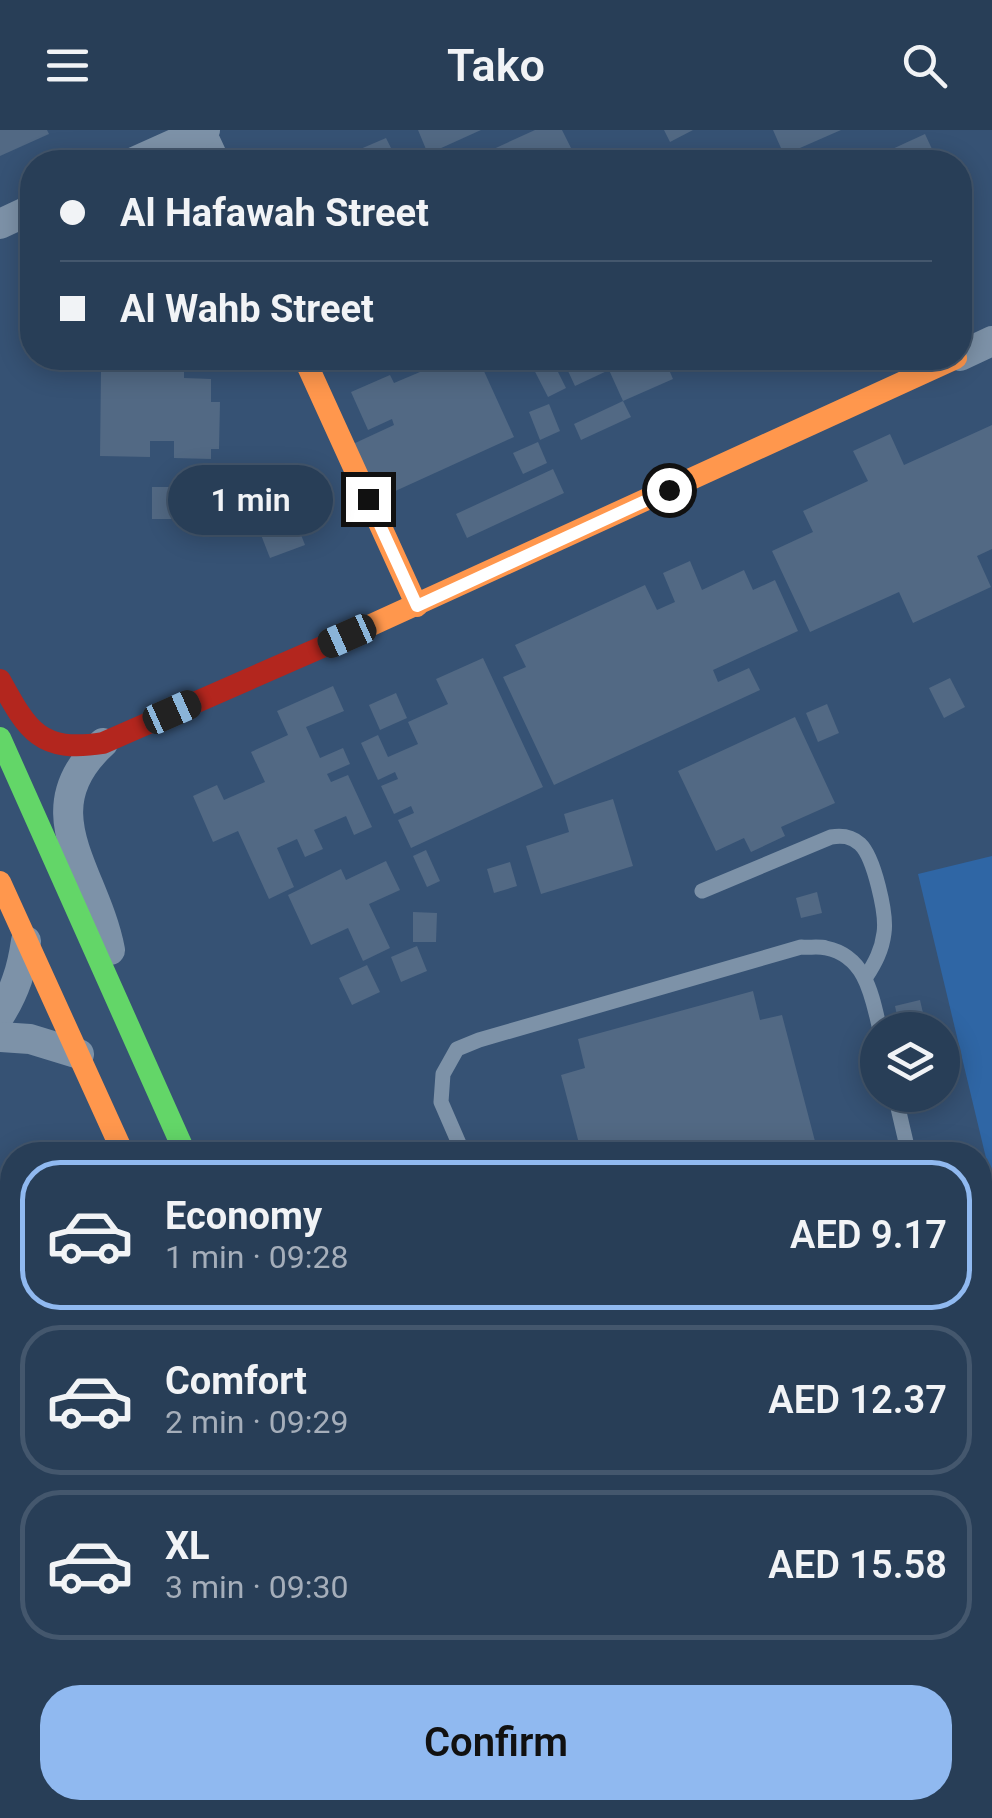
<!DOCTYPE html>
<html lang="en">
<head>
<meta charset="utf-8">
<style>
  :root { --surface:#283e57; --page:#30455d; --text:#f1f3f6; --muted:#a5aeba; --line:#44576d; --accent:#90b9f0 }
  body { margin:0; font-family:Roboto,sans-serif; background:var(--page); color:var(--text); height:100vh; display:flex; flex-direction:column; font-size:38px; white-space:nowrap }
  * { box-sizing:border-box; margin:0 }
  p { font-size:32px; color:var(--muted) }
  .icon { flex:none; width:55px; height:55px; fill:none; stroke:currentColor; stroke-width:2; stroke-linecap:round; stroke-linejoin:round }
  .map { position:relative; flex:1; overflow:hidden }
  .sheet { position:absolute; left:0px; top:1012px; width:992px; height:678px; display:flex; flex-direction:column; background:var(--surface); border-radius:40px 40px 0 0; box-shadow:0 5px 25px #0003,0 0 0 2px var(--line) }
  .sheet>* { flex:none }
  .guide { position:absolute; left:20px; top:20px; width:952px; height:220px; border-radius:40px; box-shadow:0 5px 25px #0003,0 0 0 2px var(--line); display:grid; align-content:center; height:220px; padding:0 40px; background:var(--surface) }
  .buttons { position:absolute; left:860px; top:882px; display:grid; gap:20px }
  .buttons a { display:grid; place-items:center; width:100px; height:100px; border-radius:50%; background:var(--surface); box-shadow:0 5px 25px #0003,0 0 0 2px var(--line); font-size:50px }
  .end { position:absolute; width:45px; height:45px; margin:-22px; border:12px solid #fff; background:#111; box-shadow:0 0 0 5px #111 }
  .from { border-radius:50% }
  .bubble { position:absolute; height:70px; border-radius:35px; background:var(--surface); box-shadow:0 5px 25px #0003,0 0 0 2px var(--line); font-size:32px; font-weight:600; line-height:70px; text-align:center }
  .car { position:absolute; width:30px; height:60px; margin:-30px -15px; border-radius:12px; box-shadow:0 0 8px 2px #0007; background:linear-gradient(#222 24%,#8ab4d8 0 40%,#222 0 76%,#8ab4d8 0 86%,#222 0) }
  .guide b { display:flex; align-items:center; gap:35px; height:95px; font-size:38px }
  .guide b+b { border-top:2px solid var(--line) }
  .guide i { width:25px; height:25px; background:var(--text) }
  ul { padding:18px 0 0; list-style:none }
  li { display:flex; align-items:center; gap:30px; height:150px; margin:0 20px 15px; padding:0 20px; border:5px solid var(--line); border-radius:40px }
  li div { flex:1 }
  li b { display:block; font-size:38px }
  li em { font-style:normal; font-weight:600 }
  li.on { border-color:var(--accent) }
  li>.icon { width:90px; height:90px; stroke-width:1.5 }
  .button { display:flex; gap:20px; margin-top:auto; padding:20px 40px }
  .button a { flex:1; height:115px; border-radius:40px; background:var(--accent); color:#111; font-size:40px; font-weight:600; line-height:115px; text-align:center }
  header { display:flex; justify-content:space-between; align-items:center; height:130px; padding:0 40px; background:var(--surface); font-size:45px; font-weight:600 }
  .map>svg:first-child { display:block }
  .green { fill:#2f66a5 }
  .building { fill:#526984 }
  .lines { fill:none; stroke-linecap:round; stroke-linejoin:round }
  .lane { stroke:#7d92a8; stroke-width:15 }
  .street { stroke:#7d92a8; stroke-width:30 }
  .fast { stroke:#63d668; stroke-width:22 }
  .slow { stroke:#ff974d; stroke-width:22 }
  .jam { stroke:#b3261e; stroke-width:22 }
  .route { stroke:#fff; stroke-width:12 }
</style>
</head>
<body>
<header><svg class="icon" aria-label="menu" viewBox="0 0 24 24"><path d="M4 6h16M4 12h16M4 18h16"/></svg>Tako<svg class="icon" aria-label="search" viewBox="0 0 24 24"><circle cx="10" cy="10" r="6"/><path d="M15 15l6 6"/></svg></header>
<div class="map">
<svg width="992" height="1688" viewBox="0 0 992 1688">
  <rect width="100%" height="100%" fill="#365274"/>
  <!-- green -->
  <g class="green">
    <polygon points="992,726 992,1053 918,744"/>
    <polygon points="980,1349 992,1396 992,1607 980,1610"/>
  </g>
  <!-- building -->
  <g class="building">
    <polygon points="0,0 47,0 49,4 0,26"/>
    <polygon points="418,0 481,0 428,24"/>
    <polygon points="535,0 562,0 578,32 465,32"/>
    <polygon points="664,0 693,0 670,12"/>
    <polygon points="773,0 841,0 784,25"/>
    <polygon points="925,4 938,32 864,32"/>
    <polygon points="386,8 397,30 392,32 330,32"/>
    <polygon points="147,228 184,228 184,248 211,249 211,272 220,272 219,319 211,319 211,329 174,328 174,311 150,311 150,327 100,326 101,239 147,240"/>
    <polygon points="371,228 402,228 377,240"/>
    <polygon points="453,228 478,228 514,307 380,368 353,314 394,295 392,289 368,300 351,262 390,245 394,253"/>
    <polygon points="528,228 551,228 566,258 548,267"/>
    <polygon points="562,228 664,228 673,249 623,271 609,240 575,256"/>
    <polygon points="623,271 631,287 581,310 574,294"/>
    <polygon points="549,274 560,301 540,310 529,282"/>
    <polygon points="992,295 992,419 977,426 991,457 913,493 899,462 810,502 772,421 813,402 803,381 868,351 853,321 890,304 904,335"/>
    <polygon points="538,312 547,333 523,344 513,323"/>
    <polygon points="553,339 564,363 467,408 456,384"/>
    <rect x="152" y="357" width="53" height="32"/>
    <polygon points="291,379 305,415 270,428 256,392"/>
    <polygon points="690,431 702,460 744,440 753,460 775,450 798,501 713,540 718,552 749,538 760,560 554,655 503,547 526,537 515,515 645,455 657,480 675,472 663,443"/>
    <polygon points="483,528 543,657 411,718 398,690 414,683 411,676 394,684 381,656 398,649 395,642 378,650 361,613 378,605 388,627 418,614 408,592 448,574 436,549"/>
    <polygon points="950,548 965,577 944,588 929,558"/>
    <polygon points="333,556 344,581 306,597 320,628 343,618 350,634 327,644 331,652 348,645 372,697 354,705 346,686 314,700 323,719 305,727 297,709 277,718 294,757 269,769 238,701 213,712 193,666 217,655 224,670 265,652 251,622 288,605 277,581"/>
    <polygon points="396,563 407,588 380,600 369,575"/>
    <polygon points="827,574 839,603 818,612 806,583"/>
    <polygon points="795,587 835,673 781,697 785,706 751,722 744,708 716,721 678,641"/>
    <polygon points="613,669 633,736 541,764 526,716 569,702 564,684"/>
    <polygon points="426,720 440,751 427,757 413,726"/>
    <polygon points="386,731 400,760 369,774 390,818 363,831 348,798 311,815 288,765 341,739 346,750"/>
    <polygon points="510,732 517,756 494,763 487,739"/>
    <polygon points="817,762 822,783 801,788 796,768"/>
    <polygon points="413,782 437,783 436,812 413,812"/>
    <polygon points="417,816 427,841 401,852 391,827"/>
    <polygon points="367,835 380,862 352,875 339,848"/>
    <polygon points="753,861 760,890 782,885 816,1015 846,1010 852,1025 582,1025 561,945 585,938 578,909"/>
    <polygon points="920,870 927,900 900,900 895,876"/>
    <polygon points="12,1266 12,1295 0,1298 0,1270"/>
    <polygon points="12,1389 12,1425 8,1426 0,1392"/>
    <polygon points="12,1553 12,1628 0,1591 0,1557"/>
    <polygon points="177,1678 214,1678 218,1688 181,1688"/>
    <polygon points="561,1678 594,1678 599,1688 565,1688"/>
  </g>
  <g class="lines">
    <!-- lane -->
    <g class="lane">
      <path d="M 702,761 L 831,707 C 842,705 851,706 860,714 C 874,727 887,784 884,803 C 882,820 875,833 866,847"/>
      <polyline points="895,965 909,1025"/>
      <path d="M 464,1025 L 441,972 L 443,944 L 457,919 L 479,910 L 801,817 C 809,818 818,816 826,818 C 866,826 872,866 880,900"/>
      <polyline points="980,1197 992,1194"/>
      <polyline points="980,1313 992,1358"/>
      <polyline points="980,1639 992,1636"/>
      <polyline points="248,1678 251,1688"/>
      <polyline points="744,1678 749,1688"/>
      <polyline points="802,1688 840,1678"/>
    </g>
    <!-- street -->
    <g class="street">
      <polyline points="201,2 215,32"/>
      <polyline points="134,32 205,0"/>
      <polyline points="0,94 32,79"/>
      <polyline points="960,226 992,211"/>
      <path d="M 103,613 C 28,681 95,741 110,820"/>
      <path d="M 0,885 C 15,861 22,839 26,811"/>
      <polyline points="0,907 30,909 79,924"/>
      <polyline points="347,1688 352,1678"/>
    </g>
    <!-- fast -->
    <polyline class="fast" points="0,608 186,1025"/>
    <!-- slow -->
    <g class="slow">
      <polyline points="304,228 417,476"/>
      <polyline points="345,507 956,228"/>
      <polyline points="0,752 124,1025"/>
    </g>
    <!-- jam -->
    <g class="jam">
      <path d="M 0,550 C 28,601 40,623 103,613 L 345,507"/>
      <polyline points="416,1678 421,1688"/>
      <polyline points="480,1678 484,1688"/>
    </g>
  </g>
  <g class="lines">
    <!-- route -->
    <polyline class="route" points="368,369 417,476 669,360"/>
  </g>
</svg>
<div class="buttons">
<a><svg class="icon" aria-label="layers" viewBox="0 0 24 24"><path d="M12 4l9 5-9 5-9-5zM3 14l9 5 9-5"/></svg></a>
</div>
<i class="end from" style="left:669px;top:360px"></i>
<i class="end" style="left:368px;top:369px"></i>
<div class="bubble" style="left:168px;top:335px;width:165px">1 min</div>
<i class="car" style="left:347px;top:506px;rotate:246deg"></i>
<i class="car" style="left:172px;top:582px;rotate:66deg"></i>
<div class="guide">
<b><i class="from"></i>Al Hafawah Street</b>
<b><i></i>Al Wahb Street</b>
</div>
<section class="sheet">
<ul>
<li class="on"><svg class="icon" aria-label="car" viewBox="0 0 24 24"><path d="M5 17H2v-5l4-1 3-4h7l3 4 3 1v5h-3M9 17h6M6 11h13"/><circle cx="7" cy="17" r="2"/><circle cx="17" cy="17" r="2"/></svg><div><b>Economy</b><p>1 min · 09:28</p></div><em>AED 9.17</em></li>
<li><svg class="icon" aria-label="car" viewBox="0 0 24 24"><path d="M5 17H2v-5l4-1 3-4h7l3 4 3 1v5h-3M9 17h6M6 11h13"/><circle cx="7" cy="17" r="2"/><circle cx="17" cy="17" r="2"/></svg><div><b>Comfort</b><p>2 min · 09:29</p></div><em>AED 12.37</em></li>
<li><svg class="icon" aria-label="car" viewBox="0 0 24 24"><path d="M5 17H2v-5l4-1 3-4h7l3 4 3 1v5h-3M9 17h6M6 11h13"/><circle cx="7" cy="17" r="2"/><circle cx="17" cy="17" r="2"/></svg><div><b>XL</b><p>3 min · 09:30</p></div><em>AED 15.58</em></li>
</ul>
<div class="button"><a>Confirm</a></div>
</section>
</div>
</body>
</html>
